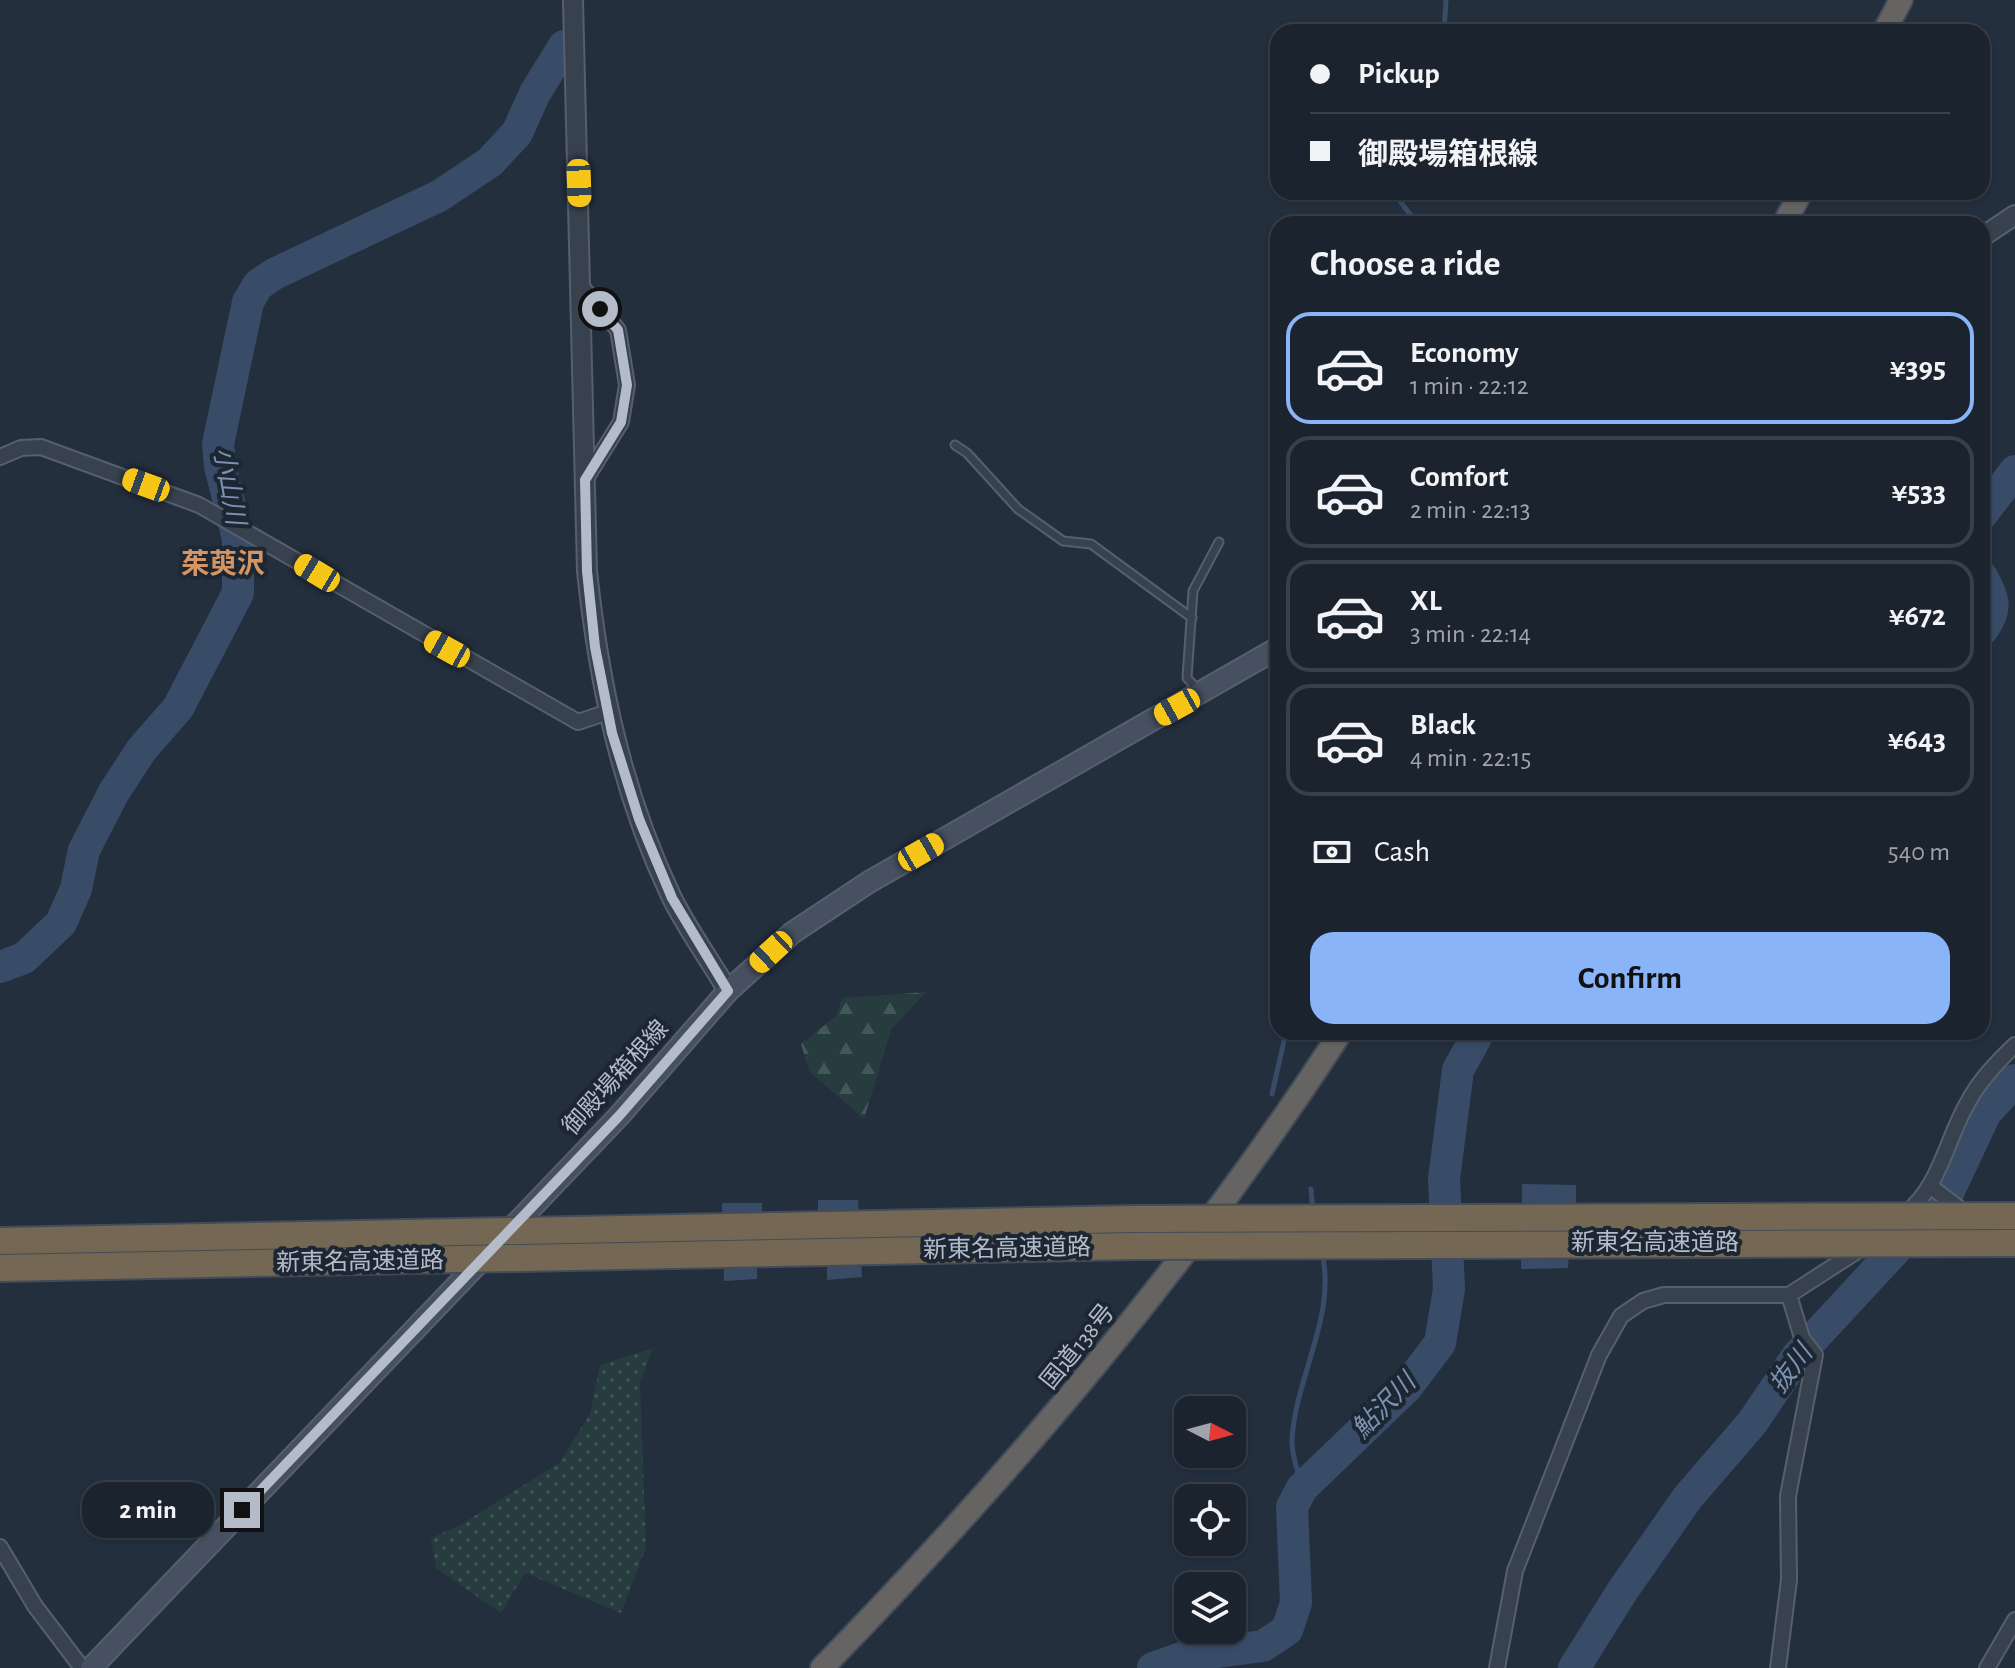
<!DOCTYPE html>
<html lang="en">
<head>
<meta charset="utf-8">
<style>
  :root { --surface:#1b232e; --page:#282f3a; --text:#f1f3f6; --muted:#a0a4aa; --line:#39404a; --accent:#8ab4f8 }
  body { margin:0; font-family:"Alegreya Sans","Noto Sans JP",sans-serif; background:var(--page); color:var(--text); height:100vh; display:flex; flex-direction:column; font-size:30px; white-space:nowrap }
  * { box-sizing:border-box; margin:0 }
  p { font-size:26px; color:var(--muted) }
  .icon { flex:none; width:44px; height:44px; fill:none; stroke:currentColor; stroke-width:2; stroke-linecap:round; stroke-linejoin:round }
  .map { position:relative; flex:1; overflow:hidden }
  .panel { position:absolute; left:1270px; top:216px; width:720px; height:824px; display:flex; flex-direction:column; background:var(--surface); border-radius:24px; box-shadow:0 2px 6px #0004,0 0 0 2px var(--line) }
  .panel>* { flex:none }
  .hud { position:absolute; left:1270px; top:24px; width:720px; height:176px; border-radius:24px; box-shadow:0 2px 6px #0004,0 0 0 2px var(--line); display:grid; align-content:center; height:176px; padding:0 40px; background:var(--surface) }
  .needle { width:52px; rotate:96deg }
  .fabs { position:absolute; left:1174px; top:1396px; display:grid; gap:16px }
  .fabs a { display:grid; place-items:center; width:72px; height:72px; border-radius:16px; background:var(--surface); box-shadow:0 2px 6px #0004,0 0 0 2px var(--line); font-size:40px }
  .end { position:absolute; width:36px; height:36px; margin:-18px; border:10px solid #b4bcc9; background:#111; box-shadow:0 0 0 4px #111 }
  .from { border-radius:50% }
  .bubble { position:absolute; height:56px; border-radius:24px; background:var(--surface); box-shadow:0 2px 6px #0004,0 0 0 2px var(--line); font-size:26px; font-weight:600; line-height:56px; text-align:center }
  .car { position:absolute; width:24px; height:48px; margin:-24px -12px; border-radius:10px; box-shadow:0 0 6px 2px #0007; background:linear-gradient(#f5c518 24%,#345 0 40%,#f5c518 0 76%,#345 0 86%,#f5c518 0) }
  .hud b { display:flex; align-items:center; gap:28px; height:76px; font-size:30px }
  .hud b+b { border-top:2px solid var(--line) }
  .hud i { width:20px; height:20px; background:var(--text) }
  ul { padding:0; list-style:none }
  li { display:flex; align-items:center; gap:24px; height:112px; margin:0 16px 12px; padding:0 24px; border:4px solid var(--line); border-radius:24px }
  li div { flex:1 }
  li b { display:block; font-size:30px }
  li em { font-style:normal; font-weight:600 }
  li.current { border-color:var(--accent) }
  li>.icon { width:72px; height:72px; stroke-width:1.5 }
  h2 { padding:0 40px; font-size:36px; line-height:96px }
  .pay { display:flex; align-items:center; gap:20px; height:88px; padding:0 40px; font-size:30px }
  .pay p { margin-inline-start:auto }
  .cta { display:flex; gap:16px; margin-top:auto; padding:16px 40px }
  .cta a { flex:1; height:92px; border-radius:24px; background:var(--accent); color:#111; font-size:32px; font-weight:600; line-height:92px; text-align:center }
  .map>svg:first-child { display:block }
  .grass { fill:url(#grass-dots) }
  .forest { fill:url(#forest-firs) }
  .water { fill:#394c67 }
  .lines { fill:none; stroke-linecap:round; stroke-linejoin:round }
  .stream { stroke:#394c67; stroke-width:5 }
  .river { stroke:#394c67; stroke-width:32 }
  .service-casing { stroke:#565f6c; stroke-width:11 }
  .minor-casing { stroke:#565f6c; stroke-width:18 }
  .tertiary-casing { stroke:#565f6c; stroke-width:22 }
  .secondary-casing { stroke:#565f6c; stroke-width:24 }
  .trunk-casing { stroke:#434c59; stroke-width:26 }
  .service { stroke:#38414e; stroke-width:7 }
  .minor { stroke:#38414e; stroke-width:14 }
  .tertiary { stroke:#38414e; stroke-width:18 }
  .secondary { stroke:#465061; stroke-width:20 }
  .trunk { stroke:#656462; stroke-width:22 }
  .motorway-bridge-casing { stroke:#434c59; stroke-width:30; stroke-linecap:butt }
  .motorway-bridge { stroke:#746855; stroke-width:26 }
  .route { stroke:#b4bcc9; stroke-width:10 }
  .labels { text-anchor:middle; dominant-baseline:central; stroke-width:8; stroke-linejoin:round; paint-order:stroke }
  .street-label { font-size:24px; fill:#b4bcc9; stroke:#1d2633 }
  .water-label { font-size:26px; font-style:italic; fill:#7c92b1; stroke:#1d2633 }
  .quarter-label { font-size:28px; font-weight:bold; fill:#d59563; stroke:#1d2633 }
</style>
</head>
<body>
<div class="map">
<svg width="2015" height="1668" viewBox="0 0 2015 1668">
  <defs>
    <pattern id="grass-dots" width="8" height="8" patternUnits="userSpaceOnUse" patternTransform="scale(2)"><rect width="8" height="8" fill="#263c3f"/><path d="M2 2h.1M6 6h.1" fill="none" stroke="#435659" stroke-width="1.8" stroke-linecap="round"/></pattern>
    <pattern id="forest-firs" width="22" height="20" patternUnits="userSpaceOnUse" patternTransform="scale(2)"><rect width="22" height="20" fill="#263c3f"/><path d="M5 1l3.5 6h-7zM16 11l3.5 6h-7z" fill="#435659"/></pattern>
  </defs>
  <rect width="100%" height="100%" fill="#242f3e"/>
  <!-- grass -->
  <polygon class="grass" points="653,1348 640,1383 646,1548 621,1613 525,1573 501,1613 436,1568 431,1538 457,1527 559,1463 590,1414 600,1365"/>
  <!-- forest -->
  <polygon class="forest" points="926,992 891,1030 864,1119 809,1071 801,1044 836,1016 842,998"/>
  <!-- water -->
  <g class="water">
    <polygon points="1522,1184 1576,1185 1576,1251 1569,1253 1568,1268 1521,1269"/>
    <polygon points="818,1200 858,1200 862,1277 827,1280 827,1263 818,1262"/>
    <polygon points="722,1203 762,1203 764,1264 757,1266 757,1279 724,1281"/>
  </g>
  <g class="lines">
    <!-- stream -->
    <g class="stream">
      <polyline points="1444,32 1446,0"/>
      <polyline points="1398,192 1400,201 1417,224"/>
      <polyline points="1272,1094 1286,1032"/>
      <polyline points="1311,1189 1313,1212"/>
      <path d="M 1302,1488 C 1299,1473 1291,1455 1292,1440 C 1295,1378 1337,1315 1322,1253"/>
    </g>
    <!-- river -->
    <g class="river">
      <polyline points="1982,514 2015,471"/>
      <path d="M 1982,577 C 1994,598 1998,609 1982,630"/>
      <polyline points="0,967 24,958 61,923 76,889 84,850 114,792 142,749 178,708 238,593 238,539 220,466 218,444 248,302 258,285 274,274 439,196 490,162 517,133 535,93 564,46"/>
      <polyline points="1153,1668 1187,1656 1263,1646 1287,1630 1296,1603 1292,1507 1302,1488 1406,1388 1440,1343 1449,1289 1444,1179 1458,1070 1479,1032"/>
      <polyline points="1574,1668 1623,1590 1688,1497 1752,1423 1798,1355 1948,1193 1985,1114 2015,1080"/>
    </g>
    <!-- service casing -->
    <g class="service-casing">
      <g id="service">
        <polyline points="955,445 967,453 1018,509 1063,541 1091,544 1192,618"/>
        <polyline points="1197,689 1187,678 1193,591 1219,542"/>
      </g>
    </g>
    <!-- minor casing -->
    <g class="minor-casing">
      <g id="minor">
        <polyline points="582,287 618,330 627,385 621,422 585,480"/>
        <polyline points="0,457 21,448 41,447 199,505 578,722 608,712"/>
        <polyline points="1930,1186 1968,1215"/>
        <path d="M 1906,1213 C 1940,1186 1946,1141 1967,1104 C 1979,1081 1996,1063 2015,1045"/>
        <polyline points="0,1547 35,1606 82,1668"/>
        <polyline points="1497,1668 1515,1571 1599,1355 1621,1316 1643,1301 1664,1295 1789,1295 1865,1246"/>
        <polyline points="1778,1668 1789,1580 1788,1496 1815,1355 1802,1338 1789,1295"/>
        <polyline points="1987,1668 2015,1620"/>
      </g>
    </g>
    <!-- tertiary casing -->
    <g class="tertiary-casing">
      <g id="tertiary">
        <path d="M 573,0 L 587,571 C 599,684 622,793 671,896 C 687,929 710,960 728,991"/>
        <polyline points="1982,237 2015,215"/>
      </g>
    </g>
    <!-- secondary casing -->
    <g class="secondary-casing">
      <polyline id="secondary" points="91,1668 619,1116 728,991 792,933 869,882 1278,648"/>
    </g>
    <!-- trunk casing -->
    <g class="trunk-casing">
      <g id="trunk">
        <polyline points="1884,32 1901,0"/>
        <polyline points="1784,224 1801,192"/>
        <path d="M 822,1668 C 1014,1471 1191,1263 1341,1032"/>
      </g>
    </g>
    <!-- service -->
    <use href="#service" class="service"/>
    <!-- minor -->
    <use href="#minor" class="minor"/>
    <!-- tertiary -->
    <use href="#tertiary" class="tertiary"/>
    <!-- secondary -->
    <use href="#secondary" class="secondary"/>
    <!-- trunk -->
    <use href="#trunk" class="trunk"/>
    <!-- motorway-bridge casing -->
    <g class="motorway-bridge-casing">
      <g id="motorway-bridge">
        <polyline points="0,1241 1134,1219 2015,1216"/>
        <polyline points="0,1268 1135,1246 2015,1243"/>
      </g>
    </g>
    <!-- motorway-bridge -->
    <use href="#motorway-bridge" class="motorway-bridge"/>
  </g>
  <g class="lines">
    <!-- route -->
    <polyline class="route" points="242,1510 619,1116 728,991 672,898 639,819 612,733 595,647 587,571 585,480 621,422 627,385 618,330 600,309"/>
  </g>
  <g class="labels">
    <!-- street labels -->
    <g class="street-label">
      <text transform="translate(616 1078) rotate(-48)">御殿場箱根線</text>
      <text x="1655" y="1243">新東名高速道路</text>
      <text transform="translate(1007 1249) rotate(-1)">新東名高速道路</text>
      <text transform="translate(360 1262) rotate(-1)">新東名高速道路</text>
      <text transform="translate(1078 1347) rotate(-51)">国道138号</text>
    </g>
    <!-- water labels -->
    <g class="water-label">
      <text transform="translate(229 486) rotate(80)">小山川</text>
      <text transform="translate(1791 1369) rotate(-53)">抜川</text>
      <text transform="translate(1384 1406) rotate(-46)">鮎沢川</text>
    </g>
    <!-- quarter labels -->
    <g class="quarter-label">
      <text x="223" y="565">茱萸沢</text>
    </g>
  </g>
</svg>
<div class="fabs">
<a><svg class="needle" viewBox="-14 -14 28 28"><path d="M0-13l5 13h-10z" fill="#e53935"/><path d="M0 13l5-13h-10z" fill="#a0a4aa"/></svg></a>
<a><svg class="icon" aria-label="locate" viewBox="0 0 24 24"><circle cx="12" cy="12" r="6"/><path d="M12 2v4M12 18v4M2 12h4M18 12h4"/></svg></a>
<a><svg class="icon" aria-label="layers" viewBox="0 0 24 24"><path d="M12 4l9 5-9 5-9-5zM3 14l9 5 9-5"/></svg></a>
</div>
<i class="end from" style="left:600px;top:309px"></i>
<i class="end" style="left:242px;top:1510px"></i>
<div class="bubble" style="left:82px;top:1482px;width:132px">2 min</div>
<i class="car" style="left:579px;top:183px;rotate:178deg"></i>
<i class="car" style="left:146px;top:485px;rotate:290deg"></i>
<i class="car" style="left:317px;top:573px;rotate:301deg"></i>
<i class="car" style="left:447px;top:649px;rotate:299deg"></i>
<i class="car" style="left:1177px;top:707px;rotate:241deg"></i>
<i class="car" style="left:921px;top:852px;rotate:60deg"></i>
<i class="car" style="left:771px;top:952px;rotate:227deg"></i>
<div class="hud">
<b><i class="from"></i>Pickup</b>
<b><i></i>御殿場箱根線</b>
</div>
<section class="panel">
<h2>Choose a ride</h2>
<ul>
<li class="current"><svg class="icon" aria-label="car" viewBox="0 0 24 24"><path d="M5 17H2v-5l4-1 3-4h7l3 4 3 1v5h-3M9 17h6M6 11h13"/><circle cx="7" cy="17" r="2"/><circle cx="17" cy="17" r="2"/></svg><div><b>Economy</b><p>1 min · 22:12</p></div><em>¥395</em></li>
<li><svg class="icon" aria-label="car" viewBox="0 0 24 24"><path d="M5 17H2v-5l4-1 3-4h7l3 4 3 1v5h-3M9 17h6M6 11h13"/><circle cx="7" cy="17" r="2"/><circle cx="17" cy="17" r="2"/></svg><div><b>Comfort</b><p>2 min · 22:13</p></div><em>¥533</em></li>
<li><svg class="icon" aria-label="car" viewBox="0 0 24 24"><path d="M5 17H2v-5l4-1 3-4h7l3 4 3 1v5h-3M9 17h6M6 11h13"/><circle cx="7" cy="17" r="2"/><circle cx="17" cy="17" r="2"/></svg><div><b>XL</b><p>3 min · 22:14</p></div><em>¥672</em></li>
<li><svg class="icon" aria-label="car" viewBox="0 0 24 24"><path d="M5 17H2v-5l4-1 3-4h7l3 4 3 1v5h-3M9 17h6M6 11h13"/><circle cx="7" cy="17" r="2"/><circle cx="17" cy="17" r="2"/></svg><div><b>Black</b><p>4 min · 22:15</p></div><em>¥643</em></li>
</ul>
<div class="pay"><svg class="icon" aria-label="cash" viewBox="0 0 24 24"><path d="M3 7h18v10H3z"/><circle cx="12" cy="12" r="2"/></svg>Cash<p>540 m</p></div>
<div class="cta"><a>Confirm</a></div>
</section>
</div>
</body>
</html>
